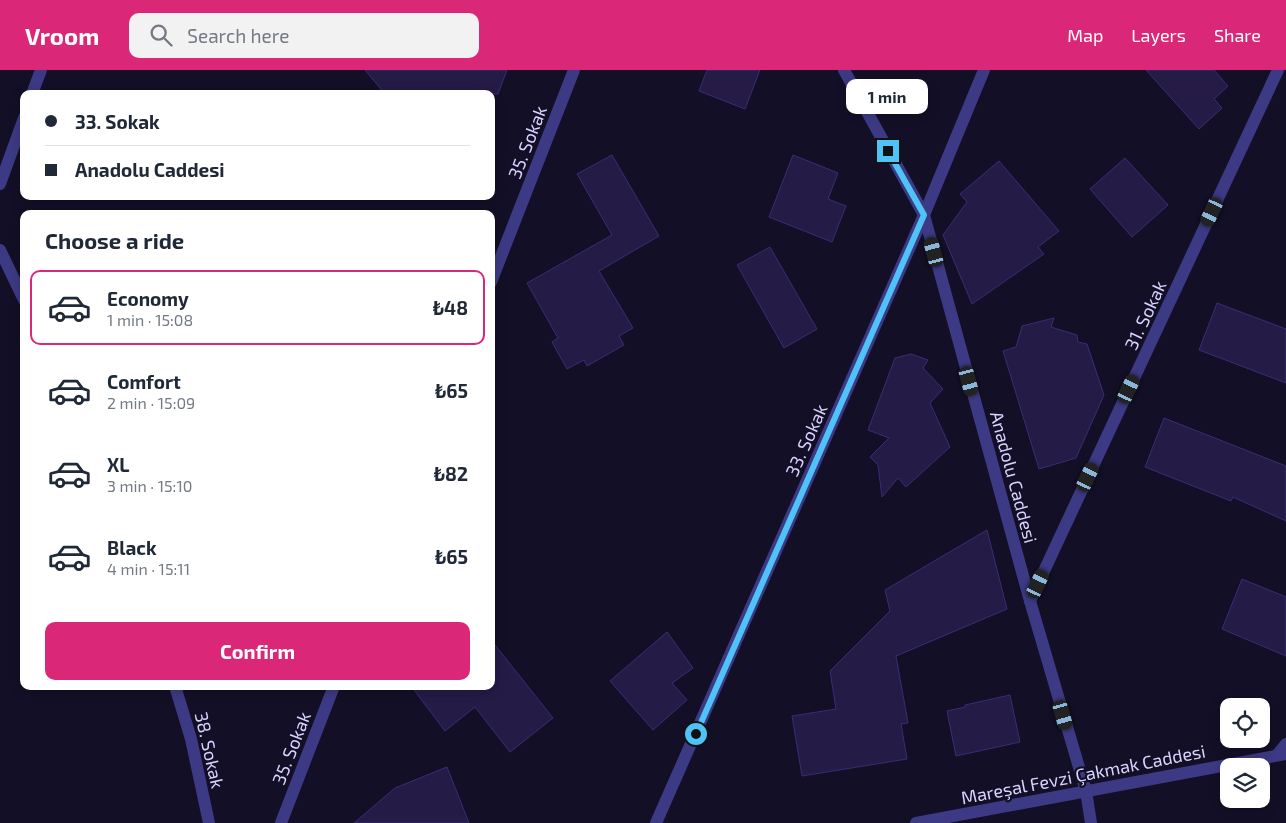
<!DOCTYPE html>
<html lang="en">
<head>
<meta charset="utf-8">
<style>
  :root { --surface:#fff; --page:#f2f2f3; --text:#1f2937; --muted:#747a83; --line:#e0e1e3; --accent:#db2777 }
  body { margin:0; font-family:"Exo 2",sans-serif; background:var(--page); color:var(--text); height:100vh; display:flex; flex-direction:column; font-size:19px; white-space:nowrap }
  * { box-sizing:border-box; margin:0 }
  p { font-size:16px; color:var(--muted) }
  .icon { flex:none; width:28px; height:28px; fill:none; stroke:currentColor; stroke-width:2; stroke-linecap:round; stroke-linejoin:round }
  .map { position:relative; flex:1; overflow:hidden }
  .details { position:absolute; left:20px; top:140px; width:475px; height:480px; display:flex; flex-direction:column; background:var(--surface); border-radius:10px; box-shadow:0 2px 12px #0003 }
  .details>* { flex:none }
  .banner { position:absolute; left:20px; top:20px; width:475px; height:110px; border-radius:10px; box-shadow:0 2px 12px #0003; display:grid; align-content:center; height:110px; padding:0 25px; background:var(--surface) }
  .tools { position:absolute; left:1220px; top:628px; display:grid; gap:10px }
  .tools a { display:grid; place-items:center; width:50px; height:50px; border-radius:10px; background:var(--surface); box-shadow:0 2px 12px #0003; font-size:25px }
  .end { position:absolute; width:22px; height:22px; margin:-11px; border:6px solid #4fc3f7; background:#111; box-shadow:0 0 0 2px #111 }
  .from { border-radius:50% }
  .bubble { position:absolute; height:35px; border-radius:10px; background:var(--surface); box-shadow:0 2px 12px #0003; font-size:16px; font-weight:700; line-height:35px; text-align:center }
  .car { position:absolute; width:15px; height:30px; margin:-15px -8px; border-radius:6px; box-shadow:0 0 4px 1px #0007; background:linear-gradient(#222 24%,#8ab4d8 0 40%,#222 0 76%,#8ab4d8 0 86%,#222 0) }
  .banner b { display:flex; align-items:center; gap:18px; height:48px; font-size:19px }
  .banner b+b { border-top:1px solid var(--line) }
  .banner i { width:12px; height:12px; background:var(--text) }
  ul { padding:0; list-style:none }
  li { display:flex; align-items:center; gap:15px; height:75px; margin:0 10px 8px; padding:0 15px; border:2px solid transparent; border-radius:10px }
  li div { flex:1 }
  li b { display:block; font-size:19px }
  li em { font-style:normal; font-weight:700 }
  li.selected { border-color:var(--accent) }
  li>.icon { width:45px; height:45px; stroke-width:1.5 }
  h2 { padding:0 25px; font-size:22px; line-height:60px }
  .cta { display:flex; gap:10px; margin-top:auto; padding:10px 25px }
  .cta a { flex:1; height:58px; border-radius:10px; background:var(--accent); color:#fff; font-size:20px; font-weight:700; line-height:58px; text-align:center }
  header { display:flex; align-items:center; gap:30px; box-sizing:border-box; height:70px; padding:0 25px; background:var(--accent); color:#fff }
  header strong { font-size:24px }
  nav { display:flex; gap:28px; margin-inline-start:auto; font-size:18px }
  .search { width:350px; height:45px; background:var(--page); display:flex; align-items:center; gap:12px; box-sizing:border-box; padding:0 18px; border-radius:10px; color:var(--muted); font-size:19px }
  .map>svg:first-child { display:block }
  .building { fill:#241b47; stroke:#3b2d73 }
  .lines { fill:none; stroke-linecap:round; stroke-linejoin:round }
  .minor { stroke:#3d3a85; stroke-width:12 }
  .tertiary { stroke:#3d3a85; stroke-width:12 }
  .route { stroke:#4fc3f7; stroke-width:6 }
  .labels { text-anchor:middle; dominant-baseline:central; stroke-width:4.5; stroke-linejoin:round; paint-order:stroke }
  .street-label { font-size:18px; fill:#d9d4ff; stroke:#130f26 }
</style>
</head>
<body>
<header>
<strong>Vroom</strong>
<div class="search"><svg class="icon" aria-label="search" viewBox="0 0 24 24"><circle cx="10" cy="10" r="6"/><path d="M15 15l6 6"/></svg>Search here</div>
<nav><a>Map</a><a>Layers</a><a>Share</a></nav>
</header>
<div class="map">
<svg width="1286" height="753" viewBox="0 0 1286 753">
  <rect width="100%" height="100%" fill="#130f26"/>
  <!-- building -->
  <g class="building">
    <polygon points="365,0 507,0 498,24 385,24"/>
    <polygon points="707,0 760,0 745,39 699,21"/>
    <polygon points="1146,0 1214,0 1228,16 1214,29 1222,38 1199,59"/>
    <polygon points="612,85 659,166 599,201 633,258 619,266 624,275 587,296 584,290 567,299 552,272 558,268 527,213 612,165 577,104"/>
    <polygon points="793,85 838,103 828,129 846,136 832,172 769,147"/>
    <polygon points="1125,88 1168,135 1132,167 1090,119"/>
    <polygon points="999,91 1059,161 1038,177 1044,184 972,234 943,165 967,132 960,124"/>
    <polygon points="770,177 817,259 784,278 737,195"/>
    <polygon points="1217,233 1286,259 1286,313 1199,280"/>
    <polygon points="1054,248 1051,257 1077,265 1078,272 1087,274 1104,325 1076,388 1039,399 1003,281 1016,277 1022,256"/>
    <polygon points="911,284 928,290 923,298 943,319 930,333 950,377 906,417 898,408 882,427 878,395 870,387 889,368 868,360 895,288"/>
    <polygon points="1164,348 1286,396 1286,451 1233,427 1231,431 1145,397"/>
    <polygon points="987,460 1007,539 896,586 908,653 901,654 907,689 802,706 792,646 836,639 830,601 890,541 885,520"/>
    <polygon points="1242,509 1286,527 1286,586 1222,559"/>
    <polygon points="667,562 693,598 672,613 687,630 653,660 610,611"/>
    <polygon points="491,570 553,648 510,682 475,637 445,661 411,616 491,616"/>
    <polygon points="1010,625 1020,672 956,686 947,641 965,637 965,635"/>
    <polygon points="447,697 469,753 354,753 395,718"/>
  </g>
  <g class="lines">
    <!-- minor -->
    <g class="minor">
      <polyline points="844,0 924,145 1030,531 1086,721 1091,753"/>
      <polyline points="32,24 41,0"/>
      <polyline points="0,114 24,48"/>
      <polyline points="0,180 24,230"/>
      <polyline points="491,212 574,0"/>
      <polyline points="1030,531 1278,0"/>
      <polyline points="175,616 191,669 209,753"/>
      <polyline points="1277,685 1286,674"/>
      <polyline points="281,753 334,616"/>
      <polyline points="656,753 924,145 984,0"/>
    </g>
    <!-- tertiary -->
    <polyline class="tertiary" points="916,753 1286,684"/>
  </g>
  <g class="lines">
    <!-- route -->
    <polyline class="route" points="696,664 924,145 888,81"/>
  </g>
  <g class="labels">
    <!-- street labels -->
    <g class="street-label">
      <text transform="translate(527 72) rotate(-69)">35. Sokak</text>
      <text transform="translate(1145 245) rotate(-65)">31. Sokak</text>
      <text transform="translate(806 370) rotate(-66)">33. Sokak</text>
      <text transform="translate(1014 407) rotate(75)">Anadolu Caddesi</text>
      <text transform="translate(291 678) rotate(-69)">35. Sokak</text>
      <text transform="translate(210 680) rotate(77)">38. Sokak</text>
      <text transform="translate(1083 704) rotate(-11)">Mareşal Fevzi Çakmak Caddesi</text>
    </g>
  </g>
</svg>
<div class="tools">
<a><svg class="icon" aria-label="locate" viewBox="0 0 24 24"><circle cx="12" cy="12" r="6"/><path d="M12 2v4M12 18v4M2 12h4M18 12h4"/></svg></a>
<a><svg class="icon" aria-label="layers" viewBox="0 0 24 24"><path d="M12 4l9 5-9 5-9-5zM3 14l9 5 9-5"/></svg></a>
</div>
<i class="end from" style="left:696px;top:664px"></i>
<i class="end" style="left:888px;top:81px"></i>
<div class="bubble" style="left:846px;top:9px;width:82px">1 min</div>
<i class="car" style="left:1212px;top:142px;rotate:205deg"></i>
<i class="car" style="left:934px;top:182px;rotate:345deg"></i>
<i class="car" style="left:969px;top:311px;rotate:165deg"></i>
<i class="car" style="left:1129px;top:319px;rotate:25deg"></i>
<i class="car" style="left:1088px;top:407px;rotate:25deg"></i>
<i class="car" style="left:1038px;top:514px;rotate:25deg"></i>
<i class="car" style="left:1063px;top:645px;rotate:164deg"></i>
<div class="banner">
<b><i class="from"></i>33. Sokak</b>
<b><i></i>Anadolu Caddesi</b>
</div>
<section class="details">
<h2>Choose a ride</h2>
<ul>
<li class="selected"><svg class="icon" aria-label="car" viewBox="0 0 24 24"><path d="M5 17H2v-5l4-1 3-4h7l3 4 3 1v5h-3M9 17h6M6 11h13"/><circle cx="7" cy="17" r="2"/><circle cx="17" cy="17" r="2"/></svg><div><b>Economy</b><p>1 min · 15:08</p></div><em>₺48</em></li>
<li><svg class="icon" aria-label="car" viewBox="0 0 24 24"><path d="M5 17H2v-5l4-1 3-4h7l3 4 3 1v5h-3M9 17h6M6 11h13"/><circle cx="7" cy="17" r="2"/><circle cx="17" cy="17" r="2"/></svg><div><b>Comfort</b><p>2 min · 15:09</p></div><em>₺65</em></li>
<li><svg class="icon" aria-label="car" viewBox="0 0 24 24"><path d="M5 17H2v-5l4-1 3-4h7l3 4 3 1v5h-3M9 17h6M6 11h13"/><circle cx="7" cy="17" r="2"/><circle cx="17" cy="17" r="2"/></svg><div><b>XL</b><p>3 min · 15:10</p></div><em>₺82</em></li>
<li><svg class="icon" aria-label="car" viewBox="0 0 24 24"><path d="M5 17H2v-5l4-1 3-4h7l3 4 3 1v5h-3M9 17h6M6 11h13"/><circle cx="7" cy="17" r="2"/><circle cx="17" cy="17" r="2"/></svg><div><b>Black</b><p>4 min · 15:11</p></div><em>₺65</em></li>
</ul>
<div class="cta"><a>Confirm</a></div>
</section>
</div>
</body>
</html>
